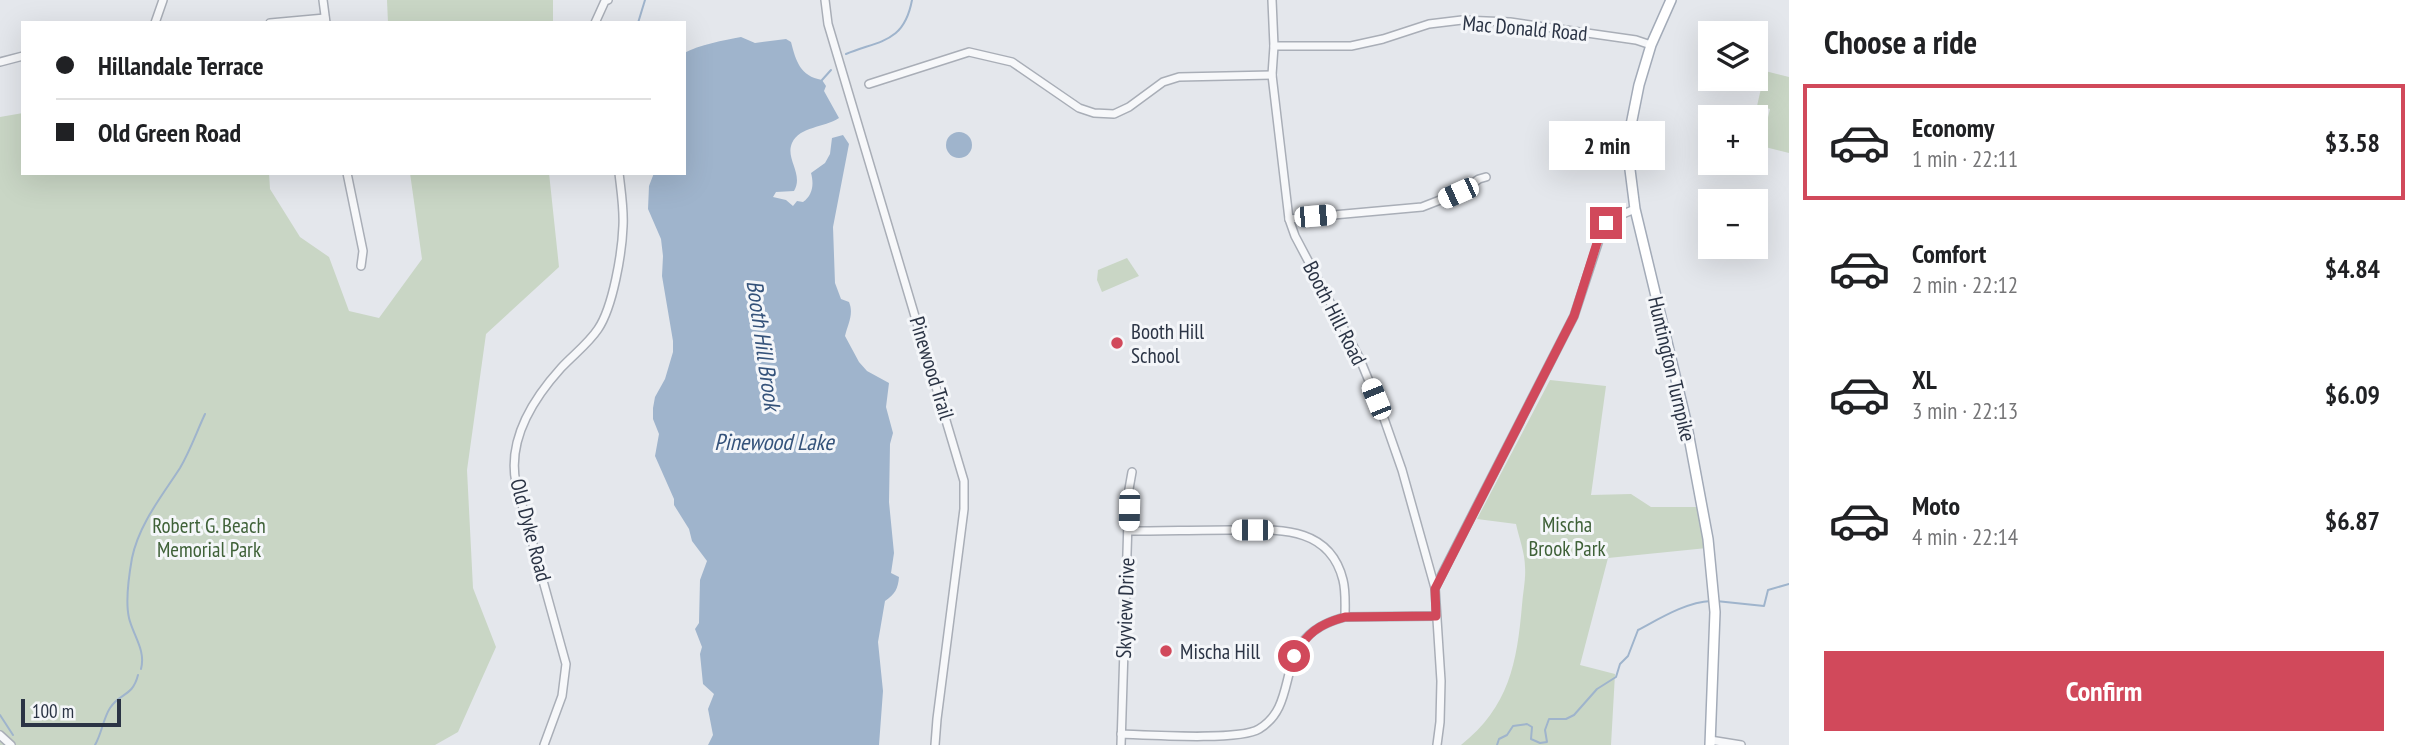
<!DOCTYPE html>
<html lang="en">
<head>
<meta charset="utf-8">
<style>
  :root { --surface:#fff; --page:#f6f6f6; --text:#202124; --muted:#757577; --line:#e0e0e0; --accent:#d1495b }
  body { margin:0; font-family:"PT Sans Narrow",sans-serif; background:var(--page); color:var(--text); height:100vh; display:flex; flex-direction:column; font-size:26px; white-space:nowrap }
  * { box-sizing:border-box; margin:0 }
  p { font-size:23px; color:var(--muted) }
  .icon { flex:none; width:38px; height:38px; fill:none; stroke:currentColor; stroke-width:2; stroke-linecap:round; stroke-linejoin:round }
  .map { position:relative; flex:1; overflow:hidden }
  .side { display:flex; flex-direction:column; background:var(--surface); width:630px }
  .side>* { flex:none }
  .banner { position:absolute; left:21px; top:21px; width:665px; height:154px; border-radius:0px; box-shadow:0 7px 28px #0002; display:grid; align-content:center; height:154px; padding:0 35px; background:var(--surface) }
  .tools { position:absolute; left:1698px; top:21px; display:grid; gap:14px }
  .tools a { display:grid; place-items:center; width:70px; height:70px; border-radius:0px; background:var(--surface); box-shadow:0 7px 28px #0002; font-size:35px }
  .scale { position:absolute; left:21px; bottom:18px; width:100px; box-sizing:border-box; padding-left:7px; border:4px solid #2b3445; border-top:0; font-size:19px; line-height:24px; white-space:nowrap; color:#2b3445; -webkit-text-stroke:5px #f4f6f9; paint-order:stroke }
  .end { position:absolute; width:32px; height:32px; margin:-16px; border:9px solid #d1495b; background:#fff; box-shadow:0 0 0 4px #fff }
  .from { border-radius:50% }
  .bubble { position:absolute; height:49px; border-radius:0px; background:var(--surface); box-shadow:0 7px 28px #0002; font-size:23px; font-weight:800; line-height:49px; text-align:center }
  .car { position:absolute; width:21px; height:42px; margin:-21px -10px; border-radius:9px; box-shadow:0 0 5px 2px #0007; background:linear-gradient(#fff 24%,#345 0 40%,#fff 0 76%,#345 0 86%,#fff 0) }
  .banner b { display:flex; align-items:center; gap:24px; height:66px; font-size:26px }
  .banner b+b { border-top:2px solid var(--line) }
  .banner i { width:18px; height:18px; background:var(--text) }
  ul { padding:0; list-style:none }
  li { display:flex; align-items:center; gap:21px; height:116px; margin:0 14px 10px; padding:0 21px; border:4px solid transparent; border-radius:0px }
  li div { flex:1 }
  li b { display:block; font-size:26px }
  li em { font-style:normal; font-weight:800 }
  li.selected { border-color:var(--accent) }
  li>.icon { width:63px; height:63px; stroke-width:1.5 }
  h2 { padding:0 35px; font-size:32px; line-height:84px }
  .primary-button { display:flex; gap:14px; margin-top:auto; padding:14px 35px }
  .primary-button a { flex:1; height:80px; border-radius:0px; background:var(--accent); color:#fff; font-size:28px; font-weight:800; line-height:80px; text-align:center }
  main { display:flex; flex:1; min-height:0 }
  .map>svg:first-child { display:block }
  .green { fill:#c9d6c5 }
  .water { fill:#9fb4cc }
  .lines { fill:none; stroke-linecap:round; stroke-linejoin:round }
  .stream { stroke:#9fb4cc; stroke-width:2 }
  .minor-casing { stroke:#a9aeb7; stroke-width:10 }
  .major-casing { stroke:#a3abb8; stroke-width:12 }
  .minor { stroke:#f7f8fa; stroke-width:7 }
  .major { stroke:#fff; stroke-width:9 }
  .route { stroke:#d1495b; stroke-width:9 }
  .poi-dot { fill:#d1495b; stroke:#f4f6f9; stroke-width:2.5 }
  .labels { text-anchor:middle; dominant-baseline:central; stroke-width:6; stroke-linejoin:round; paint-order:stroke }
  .street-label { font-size:21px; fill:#2b3445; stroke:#f4f6f9 }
  .poi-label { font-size:21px; fill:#2b3445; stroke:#f4f6f9; text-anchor:start }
  .park-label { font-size:21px; fill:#3f6138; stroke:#f4f6f9 }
  .water-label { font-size:23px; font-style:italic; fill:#34527a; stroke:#f4f6f9 }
</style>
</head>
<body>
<main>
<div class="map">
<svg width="1789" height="745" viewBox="0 0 1789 745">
  <rect width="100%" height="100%" fill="#e4e7ec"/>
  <!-- green -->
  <g class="green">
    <polygon points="387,0 553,0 553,23 388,23"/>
    <polygon points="1765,71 1789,77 1789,153 1761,146 1770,109 1757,106"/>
    <polygon points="23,113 23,173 269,173 270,189 300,237 329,257 349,311 379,318 422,259 410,173 549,173 559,267 486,334 467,470 473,588 496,647 458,732 435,745 0,745 0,117"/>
    <polygon points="1127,258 1139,276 1102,292 1097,280 1098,270"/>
    <path d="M 1550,380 L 1606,386 L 1591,495 L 1631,494 L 1651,507 L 1699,507 L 1707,548 L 1608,558 L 1580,665 L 1615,674 L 1611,745 L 1461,745 C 1509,707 1517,663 1522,605 C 1523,592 1526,579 1525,567 C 1525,553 1519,538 1516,524 L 1477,519 Z"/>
  </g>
  <!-- water -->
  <g class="water">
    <path d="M 741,37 L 755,43 L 786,39 L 791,42 C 796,61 800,76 822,80 L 826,86 L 824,91 L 839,118 C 824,128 800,126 792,143 C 785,159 804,174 794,191 L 776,192 L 773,197 L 786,200 L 793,206 L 797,201 L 803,202 C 813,195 814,184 811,173 L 825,163 L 830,154 L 832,138 L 843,135 L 849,144 L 833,227 L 835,283 L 841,299 L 849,302 C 854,314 848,324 845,336 L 859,362 L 867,371 L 889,383 L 886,407 L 893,433 L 890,444 L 889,502 L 894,553 L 891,573 L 899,577 C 898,589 895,594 885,601 L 878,642 L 883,691 L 879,745 L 708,745 L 713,735 L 708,709 L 714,694 L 703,684 L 700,654 L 702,647 L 695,629 L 699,623 L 700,580 L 707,561 L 692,541 L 689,529 L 674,505 L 674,499 L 655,456 L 659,434 L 653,419 L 653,408 L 655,397 L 665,379 L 673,352 L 673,341 L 662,276 L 663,256 L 661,239 L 648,209 L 649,186 L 654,173 L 684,173 L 684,53 C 699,45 724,40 741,37 Z"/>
    <circle cx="959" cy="145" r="13"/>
  </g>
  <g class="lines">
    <!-- stream -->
    <g class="stream">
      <polyline points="638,23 645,0"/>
      <path d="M 846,54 C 880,40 904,43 912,0"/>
      <polyline points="822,80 831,70"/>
      <polyline points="1716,601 1764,606 1768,590 1789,584"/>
      <path d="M 141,669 C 146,650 133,635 129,618 C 125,601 129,575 132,558 C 139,524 162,496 180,468 C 190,451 197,431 205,414"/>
      <polyline points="0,715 13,735"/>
      <path d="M 95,745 C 102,733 103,719 110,708 C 120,692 132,698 138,675"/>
      <path d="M 1497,745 L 1499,739 L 1507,735 L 1513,726 L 1527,724 L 1532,727 L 1531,739 L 1540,743 L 1547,742 L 1545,730 L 1549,719 L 1566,719 L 1574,715 L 1597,689 L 1616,677 L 1620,664 L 1628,656 L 1638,630 C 1659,619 1686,602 1711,601"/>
    </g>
    <!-- minor casing -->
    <g class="minor-casing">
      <g id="minor">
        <polyline points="323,0 326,23"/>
        <polyline points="825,0 828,24 964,481 964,509 937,719 935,745"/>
        <polyline points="1272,0 1274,46 1272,75 1289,219 1295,236 1359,357 1381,410 1402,470 1435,588 1441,681 1440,722 1437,745"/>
        <polyline points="155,23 163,0"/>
        <polyline points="270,23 325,18"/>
        <polyline points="595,23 605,1 608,0"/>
        <polyline points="1274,46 1351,46 1383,39 1429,24 1462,20 1510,22 1636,40 1651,45"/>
        <polyline points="0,62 23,56"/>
        <polyline points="869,84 969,52 1012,62 1079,108 1094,113 1114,114 1129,107 1163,82 1179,77 1272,75"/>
        <polyline points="347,173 363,251 361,266"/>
        <polyline points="1289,219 1422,207 1458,193 1479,179 1486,177"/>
        <path d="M 1128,531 C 1162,531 1197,530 1231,530 C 1275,530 1329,524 1343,580 C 1346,592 1345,605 1345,617"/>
        <polyline points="1435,588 1574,316 1603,228 1611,219 1635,209"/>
        <path d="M 1121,734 C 1148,735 1240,741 1259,729 C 1305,701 1267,637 1345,617 L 1436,616"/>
        <polyline points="0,735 11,745"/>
        <polyline points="1710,740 1741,745"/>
        <path d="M 544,745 L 562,696 L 566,664 L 516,483 C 507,439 533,399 561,368 C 573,355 588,344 598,329 C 613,307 622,253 623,226 C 624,209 621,191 619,173"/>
        <polyline points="1121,745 1129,489 1132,472"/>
      </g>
    </g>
    <!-- major casing -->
    <g class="major-casing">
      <polyline id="major" points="1671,0 1651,45 1639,85 1629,135 1628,154 1635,209 1686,421 1708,539 1715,612 1710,745"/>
    </g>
    <!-- minor -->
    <use href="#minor" class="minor"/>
    <!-- major -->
    <use href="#major" class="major"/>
  </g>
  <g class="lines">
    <!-- route -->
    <path class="route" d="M 1294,656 C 1307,633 1319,624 1345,617 L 1436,616 L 1435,589 L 1574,316 L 1597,243 L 1606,223"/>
  </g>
  <!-- markers -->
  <g class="poi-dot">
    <circle cx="1117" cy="343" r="7"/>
    <circle cx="1166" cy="651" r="7"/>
  </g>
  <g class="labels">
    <!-- street labels -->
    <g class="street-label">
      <text transform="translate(1525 28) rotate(5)">Mac Donald Road</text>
      <text transform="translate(1335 313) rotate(63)">Booth Hill Road</text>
      <text transform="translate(932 368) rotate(73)">Pinewood Trail</text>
      <text transform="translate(1672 369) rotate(77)">Huntington Turnpike</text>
      <text transform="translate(531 530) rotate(75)">Old Dyke Road</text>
      <text transform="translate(1125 608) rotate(-88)">Skyview Drive</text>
    </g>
    <!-- poi labels -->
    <g class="poi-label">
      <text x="1131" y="331">Booth Hill<tspan x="1131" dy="24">School</tspan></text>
      <text x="1180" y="651">Mischa Hill</text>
    </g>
    <!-- park labels -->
    <g class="park-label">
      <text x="1567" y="524">Mischa<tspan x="1567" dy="24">Brook Park</tspan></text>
      <text x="209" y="525">Robert G. Beach<tspan x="209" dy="24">Memorial Park</tspan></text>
    </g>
    <!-- water labels -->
    <g class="water-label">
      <text transform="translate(764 345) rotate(82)">Booth Hill Brook</text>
      <text x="774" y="441">Pinewood Lake</text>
    </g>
  </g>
</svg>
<div class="tools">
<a><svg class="icon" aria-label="layers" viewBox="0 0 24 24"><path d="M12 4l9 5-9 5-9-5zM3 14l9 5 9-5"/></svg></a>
<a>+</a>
<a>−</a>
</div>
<div class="scale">100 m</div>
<i class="end from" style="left:1294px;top:656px"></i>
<i class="end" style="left:1606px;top:223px"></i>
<div class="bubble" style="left:1549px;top:121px;width:116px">2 min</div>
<i class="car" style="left:1458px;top:193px;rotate:246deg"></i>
<i class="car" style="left:1315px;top:216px;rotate:85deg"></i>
<i class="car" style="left:1376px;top:399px;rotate:338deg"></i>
<i class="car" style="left:1129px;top:510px;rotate:181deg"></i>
<i class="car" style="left:1252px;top:530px;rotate:270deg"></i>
<div class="banner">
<b><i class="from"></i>Hillandale Terrace</b>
<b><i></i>Old Green Road</b>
</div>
</div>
<section class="side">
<h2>Choose a ride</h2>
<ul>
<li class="selected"><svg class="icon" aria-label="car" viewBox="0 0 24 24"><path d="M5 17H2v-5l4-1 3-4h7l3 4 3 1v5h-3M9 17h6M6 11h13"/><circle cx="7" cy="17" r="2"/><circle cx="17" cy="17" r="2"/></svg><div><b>Economy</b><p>1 min · 22:11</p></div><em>$3.58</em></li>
<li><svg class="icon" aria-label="car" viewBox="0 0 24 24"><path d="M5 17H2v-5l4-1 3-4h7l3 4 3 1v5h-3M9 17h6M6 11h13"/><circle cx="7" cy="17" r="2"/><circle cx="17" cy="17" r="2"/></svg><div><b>Comfort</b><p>2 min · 22:12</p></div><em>$4.84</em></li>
<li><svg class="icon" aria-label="car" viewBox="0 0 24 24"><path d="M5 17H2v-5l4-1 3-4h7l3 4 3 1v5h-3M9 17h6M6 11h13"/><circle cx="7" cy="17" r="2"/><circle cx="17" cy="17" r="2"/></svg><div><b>XL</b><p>3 min · 22:13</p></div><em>$6.09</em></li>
<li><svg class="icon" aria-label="car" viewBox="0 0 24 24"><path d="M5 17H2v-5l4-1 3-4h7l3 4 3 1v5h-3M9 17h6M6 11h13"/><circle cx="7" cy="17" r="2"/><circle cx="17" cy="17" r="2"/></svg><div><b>Moto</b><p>4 min · 22:14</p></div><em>$6.87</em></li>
</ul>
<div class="primary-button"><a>Confirm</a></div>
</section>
</main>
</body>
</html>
